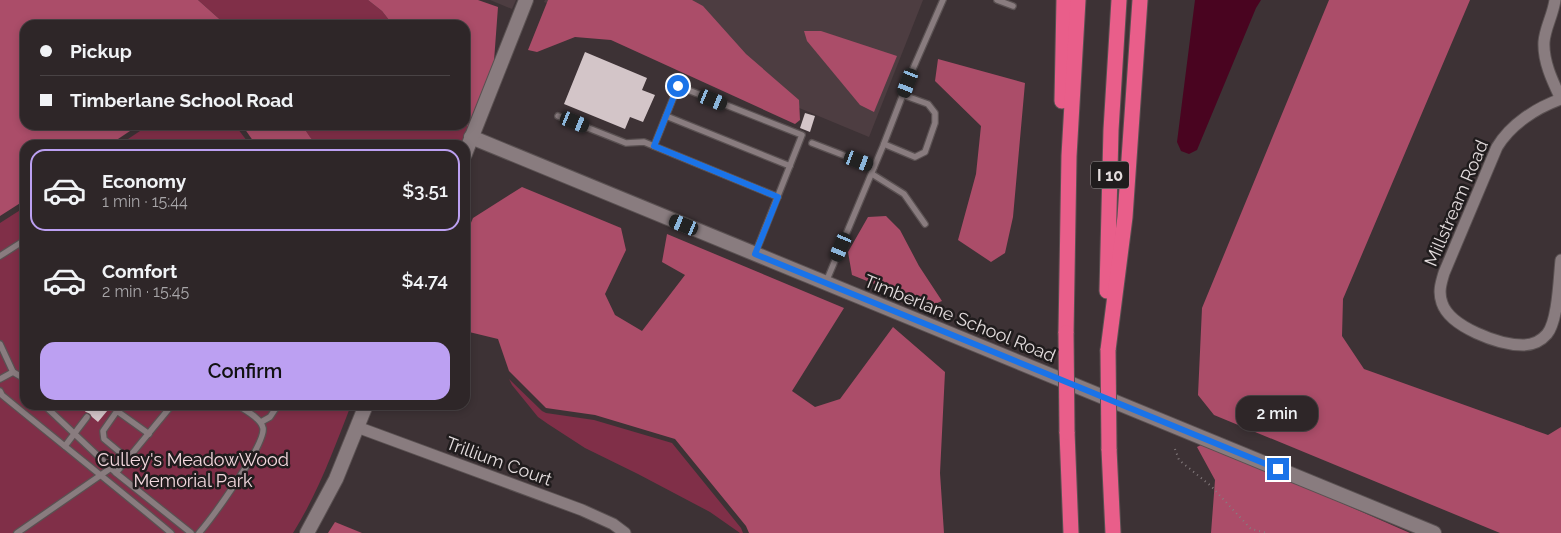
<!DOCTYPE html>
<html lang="en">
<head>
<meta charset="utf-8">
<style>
  :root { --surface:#2e2628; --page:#362e30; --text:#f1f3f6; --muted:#a7a5a8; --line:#494345; --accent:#bca0f2 }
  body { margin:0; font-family:Raleway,sans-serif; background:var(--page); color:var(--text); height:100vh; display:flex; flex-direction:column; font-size:19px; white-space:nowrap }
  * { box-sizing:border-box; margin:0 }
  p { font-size:16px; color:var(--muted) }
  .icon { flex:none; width:28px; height:28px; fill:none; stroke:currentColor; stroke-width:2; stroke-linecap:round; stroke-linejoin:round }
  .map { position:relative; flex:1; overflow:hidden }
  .panel { position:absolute; left:20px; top:140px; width:450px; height:270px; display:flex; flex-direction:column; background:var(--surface); border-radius:15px; box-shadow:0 2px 8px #0003,0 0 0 1px var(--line) }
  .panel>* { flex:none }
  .guide { position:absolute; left:20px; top:20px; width:450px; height:110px; border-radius:15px; box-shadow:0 2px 8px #0003,0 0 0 1px var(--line); display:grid; align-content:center; height:110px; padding:0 20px; background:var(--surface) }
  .end { position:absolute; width:22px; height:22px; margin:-11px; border:6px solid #1a73e8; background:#fff; box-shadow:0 0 0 2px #fff }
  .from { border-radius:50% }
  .bubble { position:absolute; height:35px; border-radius:15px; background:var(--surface); box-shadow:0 2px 8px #0003,0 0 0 1px var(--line); font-size:16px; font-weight:600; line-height:35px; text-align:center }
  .car { position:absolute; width:15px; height:30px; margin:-15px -8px; border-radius:6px; box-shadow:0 0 4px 1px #0007; background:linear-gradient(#222 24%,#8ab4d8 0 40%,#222 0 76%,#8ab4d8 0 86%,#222 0) }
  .guide b { display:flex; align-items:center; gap:18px; height:48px; font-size:19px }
  .guide b+b { border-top:1px solid var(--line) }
  .guide i { width:12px; height:12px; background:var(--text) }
  ul { padding:9px 0 0; list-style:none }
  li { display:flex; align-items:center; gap:15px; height:82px; margin:0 10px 8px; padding:0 10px; border:2px solid transparent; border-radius:15px }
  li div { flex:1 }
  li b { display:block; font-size:19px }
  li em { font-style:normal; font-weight:600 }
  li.current { border-color:var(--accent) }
  li>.icon { width:45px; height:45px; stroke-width:1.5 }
  .action { display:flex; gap:10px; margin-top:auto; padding:10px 20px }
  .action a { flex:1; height:58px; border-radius:15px; background:var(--accent); color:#111; font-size:20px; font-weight:600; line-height:58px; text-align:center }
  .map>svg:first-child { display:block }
  .built { fill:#4d3d41 }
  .green { fill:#802f48 }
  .forest { fill:#ab4d69 }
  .water { fill:#490420 }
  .building { fill:#d3c5c8 }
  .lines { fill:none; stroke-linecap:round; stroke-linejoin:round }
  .service-casing { stroke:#5a5152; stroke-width:8 }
  .minor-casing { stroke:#5a5152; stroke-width:13 }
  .tertiary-casing { stroke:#5a5152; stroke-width:16 }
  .motorway-casing { stroke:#5a5152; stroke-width:17 }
  .path { stroke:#867d7f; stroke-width:2; stroke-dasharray:1 4; stroke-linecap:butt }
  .service { stroke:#897c7f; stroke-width:5.5 }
  .minor { stroke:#897c7f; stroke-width:11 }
  .tertiary { stroke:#897c7f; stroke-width:14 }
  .motorway { stroke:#e95e8a; stroke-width:15 }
  .motorway-bridge-casing { stroke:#5a5152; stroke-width:17; stroke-linecap:butt }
  .motorway-bridge { stroke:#e95e8a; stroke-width:15 }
  .route { stroke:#1a73e8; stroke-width:6 }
  .labels { text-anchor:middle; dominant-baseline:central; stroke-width:5; stroke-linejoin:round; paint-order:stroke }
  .shield { fill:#201c1d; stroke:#a9a3a4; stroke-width:1 }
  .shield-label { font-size:16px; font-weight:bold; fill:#e4ddde }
  .street-label { font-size:18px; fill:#e4ddde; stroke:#201c1d }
  .park-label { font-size:18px; fill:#f3d8de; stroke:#201c1d }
</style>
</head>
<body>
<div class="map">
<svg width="1561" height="533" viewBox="0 0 1561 533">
  <rect width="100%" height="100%" fill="#3d3235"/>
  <!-- built -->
  <g class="built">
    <polygon points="490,0 516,0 512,9"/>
    <polygon points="545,0 923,0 869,137 544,2"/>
  </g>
  <!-- green -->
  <g class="green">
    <polygon points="198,0 368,0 382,11 393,25 226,25"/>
    <polygon points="465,122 468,127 461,145 317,145 310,137 302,125 465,125"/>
    <polygon points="149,125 235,125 250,145 119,145"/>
    <path d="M 25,207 L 25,405 L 351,405 C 334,449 318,493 293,533 L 0,533 L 0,223 Z"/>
    <polygon points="509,379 542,411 546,413 594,420 672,443 741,528 743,533 740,533 710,512 638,474 585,448 548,424 538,417 512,385"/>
  </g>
  <!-- forest -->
  <g class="forest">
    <polygon points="0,0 198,0 226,25 25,25 25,125 139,125 109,145 25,145 25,200 0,216"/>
    <polygon points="368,0 478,0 498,7 494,61 468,127 465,122 465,25 393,25 382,11"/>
    <polygon points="548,0 692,0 703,6 746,54 799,100 800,120 795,124 611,40 575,37 537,52 528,50"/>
    <polygon points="1329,0 1470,0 1343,299 1342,336 1364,369 1548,435 1561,427 1561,533 1500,533 1214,415 1198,395 1202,308"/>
    <polygon points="804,31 821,31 897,56 874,112 860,105 807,41"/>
    <polygon points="938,59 1025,83 1013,217 1005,253 991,262 958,240 976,174 981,126 935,81"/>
    <polygon points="242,125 302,125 310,137 317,145 256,145"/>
    <polygon points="522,187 621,228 626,250 605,294 615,315 642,331 685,275 662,262 667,234 844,308 792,391 815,407 840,399 893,327 945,372 940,473 944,533 749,533 746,526 675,439 595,415 546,408 509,371 498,339 465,331 465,237 473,218"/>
    <polygon points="886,216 900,230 919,266 942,301 930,306 852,275 848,252 868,217"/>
    <polygon points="1205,443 1410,533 1211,533 1215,480 1197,447"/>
    <polygon points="335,522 362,533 328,533"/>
  </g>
  <!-- water -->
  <polygon class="water" points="1195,0 1261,0 1256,8 1197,150 1189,154 1181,151 1177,142"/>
  <!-- building -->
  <g class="building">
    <polygon points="585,52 647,78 642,90 655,95 643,122 630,117 625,129 564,104"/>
    <polygon points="805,113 815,116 810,132 800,128"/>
    <polygon points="77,405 112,405 98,422 92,417 90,414 86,412"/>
  </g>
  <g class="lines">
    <!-- service casing -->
    <g class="service-casing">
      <g id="service">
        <polyline points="997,0 1013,6"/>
        <polyline points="558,116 626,143 644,142 778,197"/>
        <polyline points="666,116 790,166"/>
        <polyline points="812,143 874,167"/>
        <polyline points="884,144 915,157 925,152 935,123 935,113 928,104 903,95"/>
        <polyline points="654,146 678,86 802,135 755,254"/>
        <polyline points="872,174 904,194 925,224"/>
        <polyline points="0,256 25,240"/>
        <polyline points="826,282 883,146 912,71 943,0"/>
        <polyline points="0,344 13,372 25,379"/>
        <polyline points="0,379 13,372"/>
        <path d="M 0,391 L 2,395 C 58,441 115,486 171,533"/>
        <polyline points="44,405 116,473 191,533"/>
        <polyline points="261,422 270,417 278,405"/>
        <polyline points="65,446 87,417"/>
        <polyline points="128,459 104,439 103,431 117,411 149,434"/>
        <polyline points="116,473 172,405"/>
        <polyline points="17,533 111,468"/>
        <path d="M 199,533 C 212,518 266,444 263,428 C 261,418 245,410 237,405"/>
      </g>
    </g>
    <!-- minor casing -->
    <g class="minor-casing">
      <g id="minor">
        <path d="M 1555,0 C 1553,15 1545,28 1544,42 C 1543,62 1553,82 1561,99"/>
        <path d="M 1561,99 C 1536,108 1511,124 1497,147 L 1444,273 C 1441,283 1438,292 1442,303 C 1450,327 1499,345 1523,345 C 1532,345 1541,341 1547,334 C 1558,321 1559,278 1561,260"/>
        <polyline points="357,427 582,510 613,524 625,533"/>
      </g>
    </g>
    <!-- tertiary casing -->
    <g class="tertiary-casing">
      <g id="tertiary">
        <polyline points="471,137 1434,533"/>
        <polyline points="465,154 526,0"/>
        <polyline points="307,533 336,479 366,405"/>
      </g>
    </g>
    <!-- motorway casing -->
    <g class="motorway-casing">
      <g id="motorway">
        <polyline points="1062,101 1064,0"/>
        <polyline points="1107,291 1111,130 1119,0"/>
        <polyline points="1066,333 1069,156 1078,0"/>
        <polyline points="1108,350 1125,217 1140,0"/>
        <polyline points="1067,432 1071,533"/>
        <polyline points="1109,449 1113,533"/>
      </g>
    </g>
    <!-- path -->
    <polyline class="path" points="1175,449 1179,460 1211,486 1251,529 1267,533"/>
    <!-- service -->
    <use href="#service" class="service"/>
    <!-- minor -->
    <use href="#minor" class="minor"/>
    <!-- tertiary -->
    <use href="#tertiary" class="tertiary"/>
    <!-- motorway -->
    <use href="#motorway" class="motorway"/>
    <!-- motorway-bridge casing -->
    <g class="motorway-bridge-casing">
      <g id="motorway-bridge">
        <polyline points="1066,333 1067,432"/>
        <polyline points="1108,350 1109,449"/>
      </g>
    </g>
    <!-- motorway-bridge -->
    <use href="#motorway-bridge" class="motorway-bridge"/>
  </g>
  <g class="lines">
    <!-- route -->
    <polyline class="route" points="678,86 654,146 778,197 755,254 1278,469"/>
  </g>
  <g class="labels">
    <!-- shield labels -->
    <rect class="shield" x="1091" y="161.5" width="38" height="27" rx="4"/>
    <g class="shield-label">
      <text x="1110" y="175">I 10</text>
    </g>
    <!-- street labels -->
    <g class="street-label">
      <text transform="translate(1456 203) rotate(-67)">Millstream Road</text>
      <text transform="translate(960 318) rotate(22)">Timberlane School Road</text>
      <text transform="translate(499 461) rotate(20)">Trillium Court</text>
    </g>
    <!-- park labels -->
    <g class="park-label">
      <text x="193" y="459">Culley's MeadowWood<tspan x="193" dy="21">Memorial Park</tspan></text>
    </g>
  </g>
</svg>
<i class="end from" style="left:678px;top:86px"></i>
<i class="end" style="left:1278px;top:469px"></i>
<div class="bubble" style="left:1236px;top:396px;width:82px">2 min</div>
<i class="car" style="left:908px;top:83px;rotate:201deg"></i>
<i class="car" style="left:713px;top:100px;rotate:112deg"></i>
<i class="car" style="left:575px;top:122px;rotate:112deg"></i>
<i class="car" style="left:859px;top:161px;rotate:111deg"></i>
<i class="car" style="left:684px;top:225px;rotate:292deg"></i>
<i class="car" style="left:841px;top:247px;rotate:203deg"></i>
<div class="guide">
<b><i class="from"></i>Pickup</b>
<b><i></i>Timberlane School Road</b>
</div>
<section class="panel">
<ul>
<li class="current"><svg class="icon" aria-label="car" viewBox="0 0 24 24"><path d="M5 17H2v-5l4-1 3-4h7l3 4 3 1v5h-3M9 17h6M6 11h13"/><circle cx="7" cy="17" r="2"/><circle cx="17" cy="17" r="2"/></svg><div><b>Economy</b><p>1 min · 15:44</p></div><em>$3.51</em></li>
<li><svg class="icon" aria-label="car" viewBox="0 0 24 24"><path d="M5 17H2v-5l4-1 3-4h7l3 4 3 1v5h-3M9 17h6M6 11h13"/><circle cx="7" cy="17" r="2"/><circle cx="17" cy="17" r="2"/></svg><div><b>Comfort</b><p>2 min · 15:45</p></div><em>$4.74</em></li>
</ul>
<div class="action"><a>Confirm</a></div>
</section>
</div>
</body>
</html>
